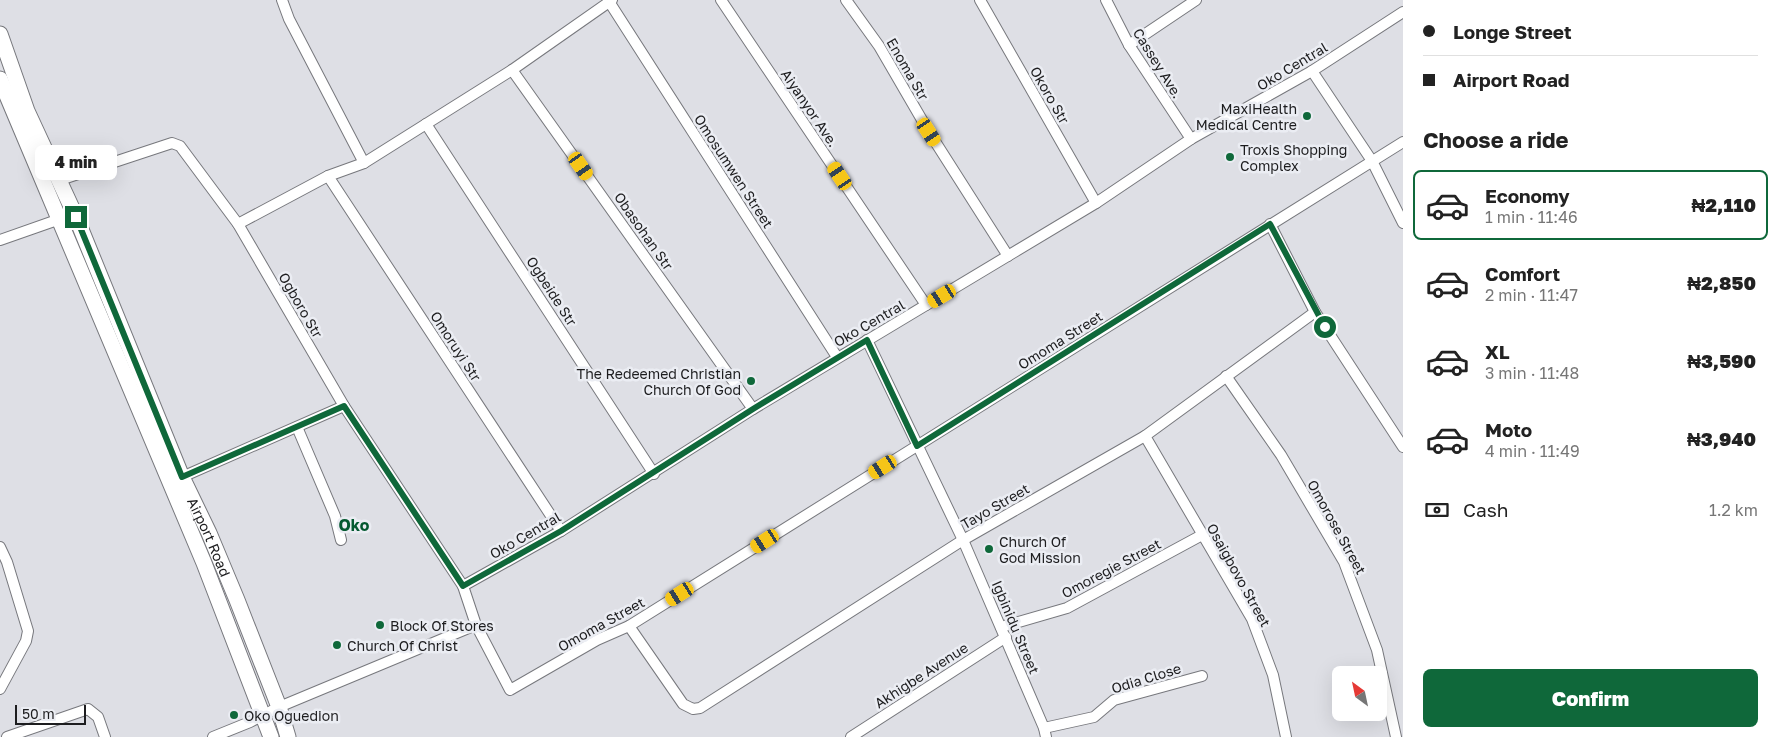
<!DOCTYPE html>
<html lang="en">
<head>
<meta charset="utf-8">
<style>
  :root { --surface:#fff; --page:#f6f6f6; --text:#222; --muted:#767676; --line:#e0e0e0; --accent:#0f683a }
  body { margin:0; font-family:"Golos Text",sans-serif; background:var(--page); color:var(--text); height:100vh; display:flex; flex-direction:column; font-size:19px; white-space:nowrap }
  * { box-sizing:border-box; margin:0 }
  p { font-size:16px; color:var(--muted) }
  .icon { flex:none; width:28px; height:28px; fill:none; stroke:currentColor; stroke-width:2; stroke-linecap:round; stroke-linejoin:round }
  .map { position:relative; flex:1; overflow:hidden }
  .sheet { display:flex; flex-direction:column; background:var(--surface); width:375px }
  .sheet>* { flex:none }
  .guide { display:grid; align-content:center; height:110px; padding:0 20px; background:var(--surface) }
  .needle { width:32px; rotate:327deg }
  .tools { position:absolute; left:1332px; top:666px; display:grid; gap:10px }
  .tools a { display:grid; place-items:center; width:55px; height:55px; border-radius:8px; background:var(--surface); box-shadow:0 5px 20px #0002; font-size:25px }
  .scale { position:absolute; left:15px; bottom:12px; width:71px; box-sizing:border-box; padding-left:5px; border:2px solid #1d1d1f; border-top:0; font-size:14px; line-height:18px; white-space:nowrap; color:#1d1d1f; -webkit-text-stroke:4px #ebedf3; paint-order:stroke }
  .end { position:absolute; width:22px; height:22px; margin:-11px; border:6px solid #0f683a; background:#fff; box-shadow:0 0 0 2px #fff }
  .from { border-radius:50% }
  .bubble { position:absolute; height:35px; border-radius:8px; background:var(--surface); box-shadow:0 5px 20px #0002; font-size:16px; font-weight:800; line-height:35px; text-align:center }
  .car { position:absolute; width:15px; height:30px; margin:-15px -8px; border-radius:6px; box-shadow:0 0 4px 1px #0007; background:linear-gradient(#f5c518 24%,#345 0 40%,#f5c518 0 76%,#345 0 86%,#f5c518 0) }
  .guide b { display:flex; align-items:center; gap:18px; height:48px; font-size:19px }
  .guide b+b { border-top:1px solid var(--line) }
  .guide i { width:12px; height:12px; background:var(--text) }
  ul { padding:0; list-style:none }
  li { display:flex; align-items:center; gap:15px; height:70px; margin:0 10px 8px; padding:0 10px; border:2px solid transparent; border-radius:8px }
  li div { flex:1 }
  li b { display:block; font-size:19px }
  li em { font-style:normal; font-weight:800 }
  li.on { border-color:var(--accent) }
  li>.icon { width:45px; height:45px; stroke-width:1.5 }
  h2 { padding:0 20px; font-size:22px; line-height:60px }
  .pay { display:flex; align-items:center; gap:12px; height:55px; padding:0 20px; font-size:19px }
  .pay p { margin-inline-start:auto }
  .primary-button { display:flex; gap:10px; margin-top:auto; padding:10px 20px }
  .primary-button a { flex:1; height:58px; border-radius:8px; background:var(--accent); color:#fff; font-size:20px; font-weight:800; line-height:58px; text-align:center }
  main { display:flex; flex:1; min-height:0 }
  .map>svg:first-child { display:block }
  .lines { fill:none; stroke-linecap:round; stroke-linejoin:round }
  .street-casing { stroke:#77787d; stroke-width:12 }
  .secondary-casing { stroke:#77787d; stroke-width:17 }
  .street { stroke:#fff; stroke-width:10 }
  .secondary { stroke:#fff; stroke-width:15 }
  .route { stroke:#0f683a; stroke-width:6 }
  .poi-dot { fill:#0f683a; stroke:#ebedf3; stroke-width:2 }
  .labels { text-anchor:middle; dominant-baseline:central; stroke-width:5; stroke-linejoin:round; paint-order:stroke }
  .street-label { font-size:14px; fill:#1d1d1f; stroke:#ebedf3 }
  .poi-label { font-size:14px; fill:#1d1d1f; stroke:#ebedf3; text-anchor:start }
  .quarter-label { font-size:16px; font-weight:bold; fill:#045930; stroke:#ebedf3 }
</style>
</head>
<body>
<main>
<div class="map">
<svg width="1403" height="737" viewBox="0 0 1403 737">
  <rect width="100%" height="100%" fill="#dedfe5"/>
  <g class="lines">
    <!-- street casing -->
    <g class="street-casing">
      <g id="street">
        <polyline points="282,0 289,19 364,163"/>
        <polyline points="608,0 837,357"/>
        <polyline points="721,0 926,305"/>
        <polyline points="846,0 879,46 929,132 1008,256"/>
        <polyline points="980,0 1096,203"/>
        <polyline points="1106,0 1129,45 1191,139"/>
        <polyline points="1129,45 1196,0"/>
        <polyline points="512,70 753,409"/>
        <polyline points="1312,71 1372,161 1403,223"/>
        <polyline points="426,124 654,474"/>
        <polyline points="328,176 561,531"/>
        <polyline points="60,180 172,143 180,146 238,224 344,406 463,586 476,625 510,690 597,640 629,626 1403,142"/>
        <polyline points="238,224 328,176 364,163 512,70 612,0"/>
        <polyline points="1270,224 1315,312 1403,447"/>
        <polyline points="0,240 60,219"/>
        <polyline points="867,340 963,540 1044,728 1046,737"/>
        <polyline points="1226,376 1281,455 1344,562 1377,650 1396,737"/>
        <polyline points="297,427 335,516 341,540"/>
        <polyline points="1145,436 1252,619 1273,675 1286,737"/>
        <polyline points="182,477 344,406"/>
        <polyline points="0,547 7,562 28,631 26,641 0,689"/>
        <polyline points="463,586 561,531 753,409 1096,203 1191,139 1312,71 1403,12"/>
        <polyline points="629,626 683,704 693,709 700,708 963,540 1145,436 1315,312"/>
        <polyline points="1001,627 1067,608 1202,535"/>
        <polyline points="1044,728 1094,717 1114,700 1202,676"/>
        <polyline points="7,737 88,709 98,717 105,737"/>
        <polyline points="213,737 250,722 279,707 476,625"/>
        <polyline points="851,737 1006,637"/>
      </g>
    </g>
    <!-- secondary casing -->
    <g class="secondary-casing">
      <g id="secondary">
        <path id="s1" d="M 0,34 L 27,111 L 76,217 L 182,477 L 209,533 L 237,600 L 279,707 L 288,737"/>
        <polyline points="0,79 204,563 271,737"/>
      </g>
    </g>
    <!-- street -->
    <use href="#street" class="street"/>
    <!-- secondary -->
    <use href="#secondary" class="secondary"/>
  </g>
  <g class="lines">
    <!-- route -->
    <polyline class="route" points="76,217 182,477 344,406 463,586 561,531 753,409 867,340 917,446 1270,224 1325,327"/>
  </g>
  <!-- markers -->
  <g class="poi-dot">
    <circle cx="1307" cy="116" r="5"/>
    <circle cx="1230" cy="157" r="5"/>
    <circle cx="751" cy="381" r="5"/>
    <circle cx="989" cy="549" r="5"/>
    <circle cx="380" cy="625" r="5"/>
    <circle cx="337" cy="645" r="5"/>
    <circle cx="234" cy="715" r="5"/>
  </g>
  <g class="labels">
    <!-- street labels -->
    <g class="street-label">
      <text transform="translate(1158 63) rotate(58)">Cassey Ave.</text>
      <text transform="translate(1292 66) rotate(-31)">Oko Central</text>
      <text transform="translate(908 69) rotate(60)">Enoma Str</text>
      <text transform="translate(1050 95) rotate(60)">Okoro Str</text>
      <text transform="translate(810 108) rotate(56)">Aiyanyor Ave.</text>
      <text transform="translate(734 171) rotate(57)">Omosumwen Street</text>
      <text transform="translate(644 231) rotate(55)">Obasohan Str</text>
      <text transform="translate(552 291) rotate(57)">Ogbeide Str</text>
      <text transform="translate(301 305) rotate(60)">Ogboro Str</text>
      <text transform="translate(869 323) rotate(-30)">Oko Central</text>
      <text transform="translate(1060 340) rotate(-32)">Omoma Street</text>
      <text transform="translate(456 346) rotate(57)">Omoruyi Str</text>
      <text transform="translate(995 506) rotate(-30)">Tayo Street</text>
      <text transform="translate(1337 527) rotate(61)">Omorose Street</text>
      <text transform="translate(525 535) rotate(-30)">Oko Central</text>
      <text stroke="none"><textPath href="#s1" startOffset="545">Airport Road</textPath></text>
      <text transform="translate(1111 568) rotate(-28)">Omoregie Street</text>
      <text transform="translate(1239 575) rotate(61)">Osaigbovo Street</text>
      <text transform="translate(601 624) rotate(-29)">Omoma Street</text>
      <text transform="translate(1016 627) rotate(67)">Igbinidu Street</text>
      <text transform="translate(921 675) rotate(-33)">Akhigbe Avenue</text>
      <text transform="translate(1146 678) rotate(-17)">Odia Close</text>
    </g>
    <!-- poi labels -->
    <g class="poi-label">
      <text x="1297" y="108" text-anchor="end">MaxiHealth<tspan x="1297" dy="16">Medical Centre</tspan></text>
      <text x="1240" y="149">Troxis Shopping<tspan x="1240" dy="16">Complex</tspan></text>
      <text x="741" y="373" text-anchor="end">The Redeemed Christian<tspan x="741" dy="16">Church Of God</tspan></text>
      <text x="999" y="541">Church Of<tspan x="999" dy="16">God Mission</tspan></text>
      <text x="390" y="625">Block Of Stores</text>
      <text x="347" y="645">Church Of Christ</text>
      <text x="244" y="715">Oko Oguedion</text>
    </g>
    <!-- quarter labels -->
    <g class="quarter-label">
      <text x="354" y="525">Oko</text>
    </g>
  </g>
</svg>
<div class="tools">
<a><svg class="needle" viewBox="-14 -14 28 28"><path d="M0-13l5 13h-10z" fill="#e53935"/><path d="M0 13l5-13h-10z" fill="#767676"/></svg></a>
</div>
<div class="scale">50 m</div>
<i class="end from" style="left:1325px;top:327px"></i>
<i class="end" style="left:76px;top:217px"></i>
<div class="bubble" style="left:35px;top:145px;width:82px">4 min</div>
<i class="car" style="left:929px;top:132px;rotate:147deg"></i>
<i class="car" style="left:581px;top:166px;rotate:145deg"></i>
<i class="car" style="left:840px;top:176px;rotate:326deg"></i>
<i class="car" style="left:942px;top:296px;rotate:239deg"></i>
<i class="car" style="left:883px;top:467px;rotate:238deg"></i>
<i class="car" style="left:765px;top:541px;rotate:238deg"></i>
<i class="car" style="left:680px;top:594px;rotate:238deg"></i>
</div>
<section class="sheet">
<div class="guide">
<b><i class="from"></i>Longe Street</b>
<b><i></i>Airport Road</b>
</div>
<h2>Choose a ride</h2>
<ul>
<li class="on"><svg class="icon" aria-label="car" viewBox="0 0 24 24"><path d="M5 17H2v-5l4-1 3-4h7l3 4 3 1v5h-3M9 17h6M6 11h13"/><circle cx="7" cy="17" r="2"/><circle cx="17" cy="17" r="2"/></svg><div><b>Economy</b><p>1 min · 11:46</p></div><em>₦2,110</em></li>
<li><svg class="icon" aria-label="car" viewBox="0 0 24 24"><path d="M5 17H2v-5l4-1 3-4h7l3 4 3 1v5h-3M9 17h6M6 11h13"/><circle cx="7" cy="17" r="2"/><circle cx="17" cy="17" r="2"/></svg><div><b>Comfort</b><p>2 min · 11:47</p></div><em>₦2,850</em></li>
<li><svg class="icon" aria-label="car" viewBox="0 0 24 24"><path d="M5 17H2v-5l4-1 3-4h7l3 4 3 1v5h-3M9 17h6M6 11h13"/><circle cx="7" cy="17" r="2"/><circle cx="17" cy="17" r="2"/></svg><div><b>XL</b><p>3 min · 11:48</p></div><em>₦3,590</em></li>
<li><svg class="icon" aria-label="car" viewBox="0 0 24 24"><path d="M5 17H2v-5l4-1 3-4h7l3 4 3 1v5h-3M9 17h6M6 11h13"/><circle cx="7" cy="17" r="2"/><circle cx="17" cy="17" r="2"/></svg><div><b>Moto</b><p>4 min · 11:49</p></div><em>₦3,940</em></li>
</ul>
<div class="pay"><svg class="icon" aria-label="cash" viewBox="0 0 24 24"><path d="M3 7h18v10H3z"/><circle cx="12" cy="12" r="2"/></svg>Cash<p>1.2 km</p></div>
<div class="primary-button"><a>Confirm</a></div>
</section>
</main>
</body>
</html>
